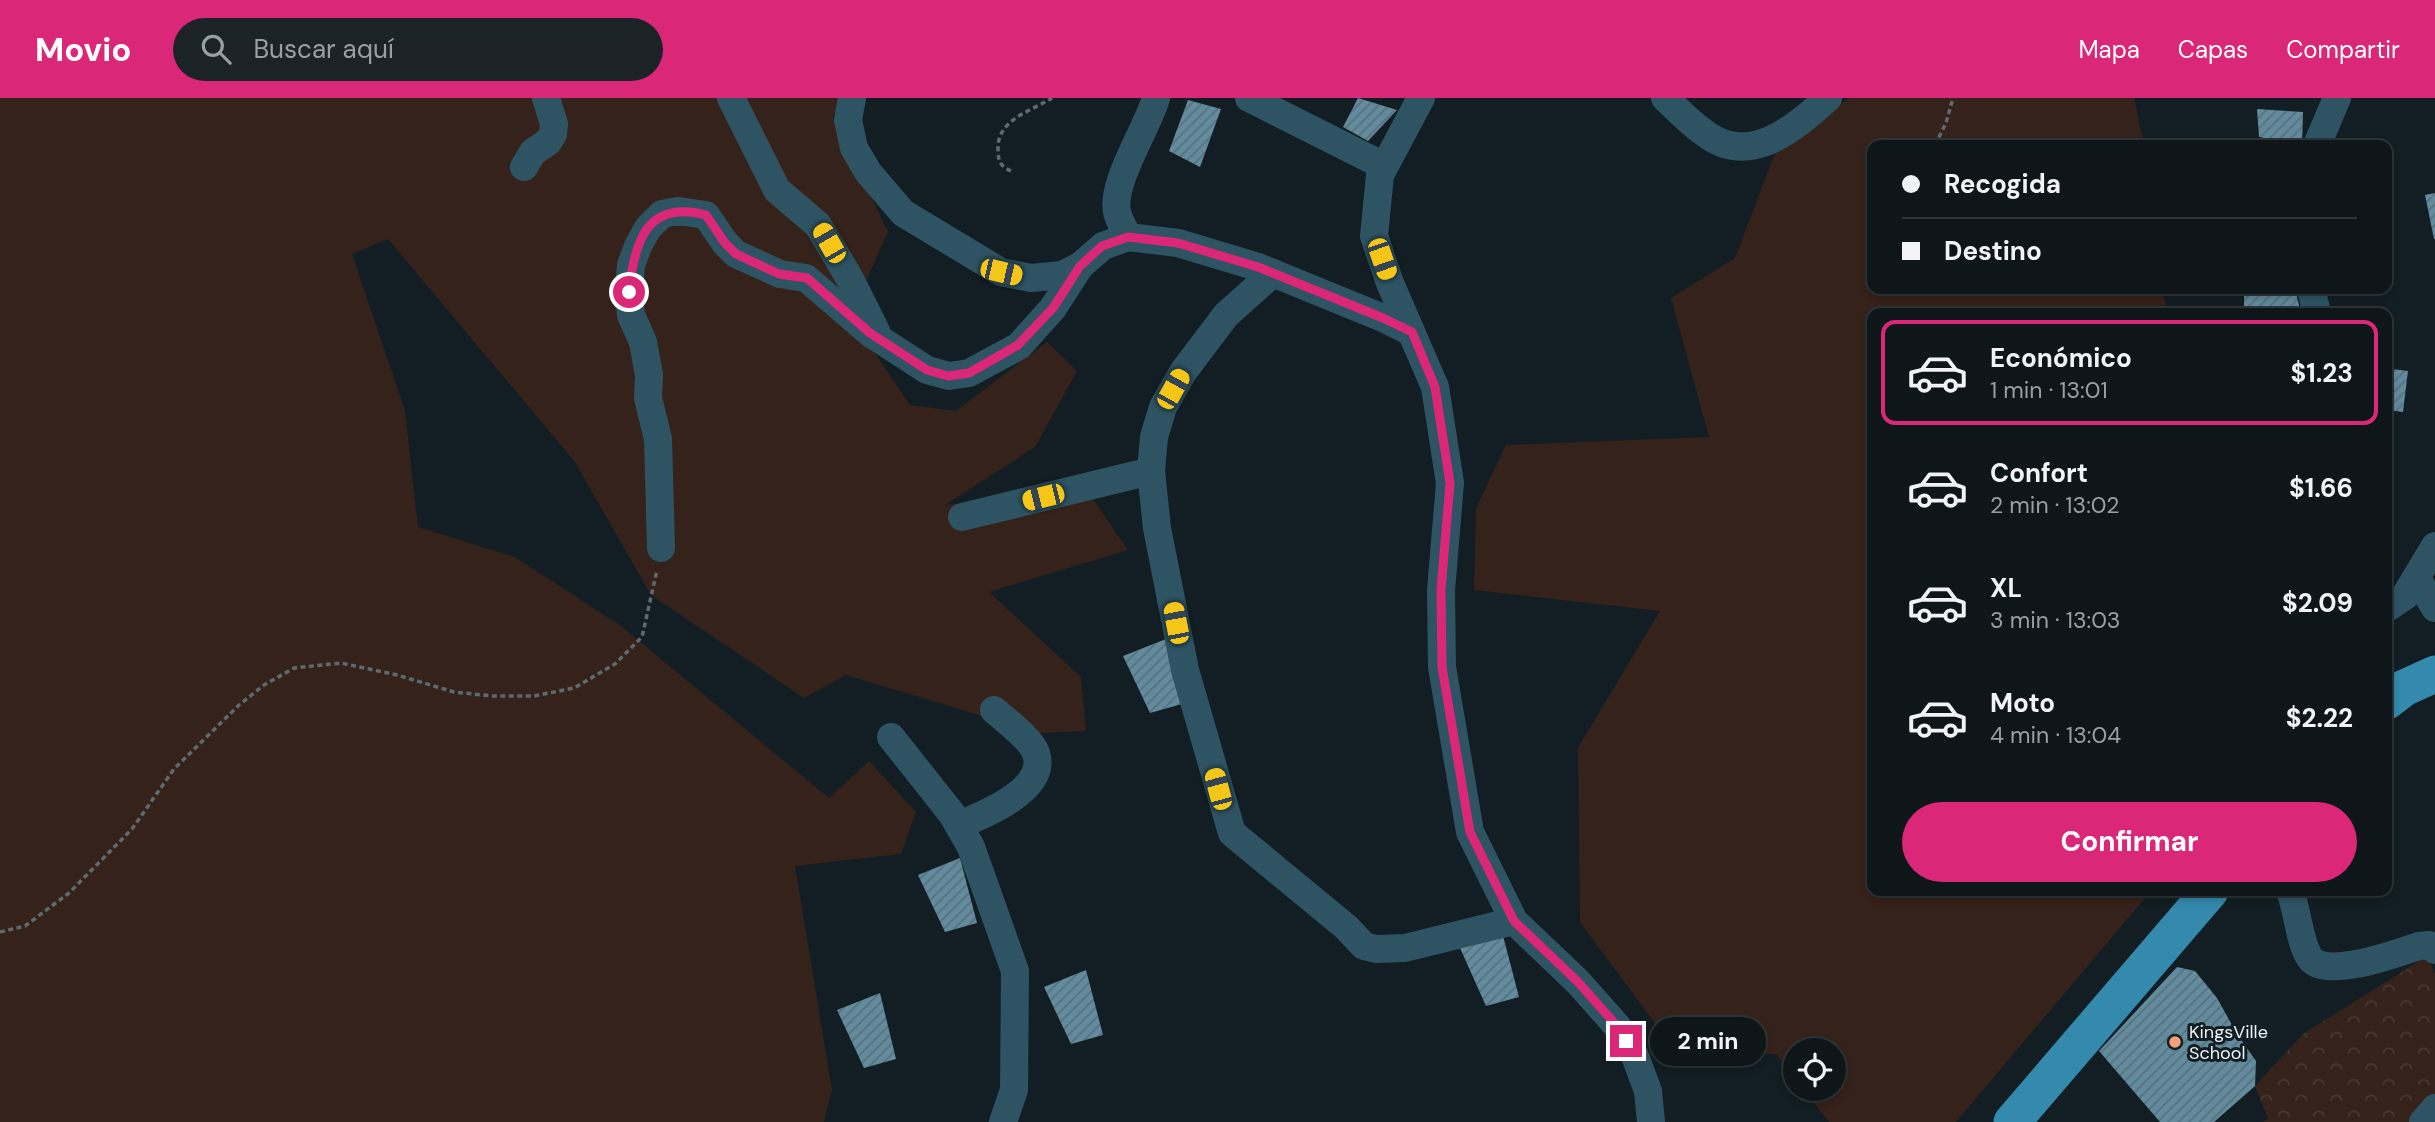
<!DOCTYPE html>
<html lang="es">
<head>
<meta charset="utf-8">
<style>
  :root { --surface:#0e161a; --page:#1c2327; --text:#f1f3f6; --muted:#9b9fa2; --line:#2e3539; --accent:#db2777 }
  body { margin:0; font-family:"DM Sans",sans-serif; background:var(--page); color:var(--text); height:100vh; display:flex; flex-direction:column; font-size:26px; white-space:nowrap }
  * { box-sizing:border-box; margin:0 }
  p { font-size:23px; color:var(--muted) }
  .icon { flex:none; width:38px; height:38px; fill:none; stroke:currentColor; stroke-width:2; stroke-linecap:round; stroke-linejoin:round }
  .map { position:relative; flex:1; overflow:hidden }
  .sheet { position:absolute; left:1867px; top:210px; width:525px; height:588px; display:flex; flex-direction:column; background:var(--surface); border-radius:14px; box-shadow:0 4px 10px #0003,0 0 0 2px var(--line) }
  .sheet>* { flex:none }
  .guide { position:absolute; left:1867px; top:42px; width:525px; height:154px; border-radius:14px; box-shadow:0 4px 10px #0003,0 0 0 2px var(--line); display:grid; align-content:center; height:154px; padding:0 35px; background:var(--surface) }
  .tools { position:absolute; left:1783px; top:940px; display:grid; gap:14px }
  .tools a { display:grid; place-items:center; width:63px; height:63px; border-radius:50%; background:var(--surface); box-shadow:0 4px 10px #0003,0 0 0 2px var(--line); font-size:35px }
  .end { position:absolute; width:32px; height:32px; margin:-16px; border:9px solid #db2777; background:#fff; box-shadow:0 0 0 4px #fff }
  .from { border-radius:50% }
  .bubble { position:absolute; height:49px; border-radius:24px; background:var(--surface); box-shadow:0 4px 10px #0003,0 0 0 2px var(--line); font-size:23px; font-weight:700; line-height:49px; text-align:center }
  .car { position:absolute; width:21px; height:42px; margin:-21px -10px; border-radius:9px; box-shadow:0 0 5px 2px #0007; background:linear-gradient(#f5c518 24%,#345 0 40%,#f5c518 0 76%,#345 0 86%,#f5c518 0) }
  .guide b { display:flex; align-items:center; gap:24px; height:66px; font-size:26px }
  .guide b+b { border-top:2px solid var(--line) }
  .guide i { width:18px; height:18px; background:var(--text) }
  ul { padding:12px 0 0; list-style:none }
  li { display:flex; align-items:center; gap:21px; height:105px; margin:0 14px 10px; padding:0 21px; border:4px solid transparent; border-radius:14px }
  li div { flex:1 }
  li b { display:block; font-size:26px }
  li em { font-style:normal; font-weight:700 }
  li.current { border-color:var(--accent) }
  li>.icon { width:63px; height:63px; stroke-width:1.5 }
  .cta { display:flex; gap:14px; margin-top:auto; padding:14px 35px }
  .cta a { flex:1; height:80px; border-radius:42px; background:var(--accent); color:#fff; font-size:28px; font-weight:700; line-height:80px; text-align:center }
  header { display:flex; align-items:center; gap:42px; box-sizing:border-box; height:98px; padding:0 35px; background:var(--accent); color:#fff }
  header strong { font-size:33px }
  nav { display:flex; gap:38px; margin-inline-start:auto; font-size:24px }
  .search { width:490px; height:63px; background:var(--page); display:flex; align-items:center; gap:18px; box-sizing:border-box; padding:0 24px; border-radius:38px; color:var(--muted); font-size:26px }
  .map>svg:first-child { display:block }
  .grass { fill:#35221a }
  .forest { fill:url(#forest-crowns) }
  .building { fill:url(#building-hatch) }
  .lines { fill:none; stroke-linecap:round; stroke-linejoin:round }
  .path { stroke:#5f6a6e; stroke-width:3.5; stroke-dasharray:5 3.5; stroke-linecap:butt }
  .minor { stroke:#2e5464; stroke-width:28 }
  .major { stroke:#338aac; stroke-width:37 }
  .route { stroke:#db2777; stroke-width:9 }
  .poi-dot { fill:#f2a07e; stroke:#121e23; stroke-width:2.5 }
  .labels { text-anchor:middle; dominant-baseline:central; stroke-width:6; stroke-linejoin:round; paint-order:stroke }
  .poi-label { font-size:18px; fill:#ebf3f6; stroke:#121e23; text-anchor:start }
</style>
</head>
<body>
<header>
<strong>Movio</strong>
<div class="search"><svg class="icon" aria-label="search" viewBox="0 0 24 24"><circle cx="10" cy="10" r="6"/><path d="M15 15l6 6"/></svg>Buscar aquí</div>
<nav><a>Mapa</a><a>Capas</a><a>Compartir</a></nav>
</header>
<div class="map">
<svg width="2435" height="1024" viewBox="0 0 2435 1024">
  <defs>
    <pattern id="forest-crowns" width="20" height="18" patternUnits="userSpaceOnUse" patternTransform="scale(1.75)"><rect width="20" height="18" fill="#35221a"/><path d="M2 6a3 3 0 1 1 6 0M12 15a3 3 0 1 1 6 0" fill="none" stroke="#493831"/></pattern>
    <pattern id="building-hatch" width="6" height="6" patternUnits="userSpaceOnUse" patternTransform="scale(1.75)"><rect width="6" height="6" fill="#628b9d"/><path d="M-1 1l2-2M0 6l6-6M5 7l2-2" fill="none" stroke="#57717c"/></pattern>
  </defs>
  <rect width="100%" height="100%" fill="#121e23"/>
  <!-- grass -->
  <g class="grass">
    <polygon points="0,0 841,0 833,19 888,134 850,218 910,307 956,313 1047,244 1077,273 1035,349 945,407 1086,391 1128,452 989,494 1081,579 1086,633 1039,635 846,577 804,600 651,497 575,364 388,141 352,156 405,313 418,429 515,459 621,528 829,700 869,663 916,714 901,756 795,768 832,992 824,1024 0,1024"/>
    <polygon points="1849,0 2134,0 2144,47 1872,47 1872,191 2162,191 2168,215 1872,215 1872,793 2151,793 1956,1024 1829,1024 1803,991 1834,990 1834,952 1796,952 1795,981 1776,956 1677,955 1580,824 1578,650 1660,513 1474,492 1476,410 1506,347 1709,339 1671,200 1735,160 1775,55"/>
  </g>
  <!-- forest -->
  <polygon class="forest" points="2427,858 2435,876 2435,1011 2426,1024 2263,1024 2268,1020 2255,988 2303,936"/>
  <!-- building -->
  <g class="building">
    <polygon points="1358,0 1397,12 1368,43 1343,29"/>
    <polygon points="1188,2 1221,11 1200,69 1169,53"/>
    <polygon points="2257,11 2303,14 2302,47 2259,39"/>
    <polygon points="2435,95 2435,141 2434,141 2425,97"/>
    <polygon points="2274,191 2295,191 2301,215 2244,215 2244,194 2273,194"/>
    <polygon points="2392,271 2408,273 2403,314 2387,312"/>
    <polygon points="1166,541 1182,606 1150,615 1123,558"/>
    <polygon points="960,760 977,825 945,834 918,777"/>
    <polygon points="1502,834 1519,899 1486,908 1460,850"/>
    <polygon points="2177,869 2195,873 2217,900 2237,936 2256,963 2255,988 2214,1024 2160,1024 2099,953"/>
    <polygon points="1086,872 1103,937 1071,946 1044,889"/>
    <polygon points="880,895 896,961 864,970 837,912"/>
  </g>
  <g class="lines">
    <!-- path -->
    <g class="path">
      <polyline points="1935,47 1946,25 1953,0"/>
      <path d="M 1011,73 C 1000,68 998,63 998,51 C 997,21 1032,13 1052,0"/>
      <polyline points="0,834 25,828 69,795 132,731 174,671 239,607 264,587 294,570 341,565 397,577 454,594 493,598 534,598 574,590 615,566 642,539 657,472"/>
    </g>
    <!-- minor -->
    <g class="minor">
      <polyline points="731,0 777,92 818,127 850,181 876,233"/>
      <polyline points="852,0 848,22 854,50 868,74 903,115 1001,174 1031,180 1062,177 1080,168 1103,148 1128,139 1178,145 1258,169 1383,220 1411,234"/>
      <polyline points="1249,0 1384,68"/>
      <polyline points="1421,0 1380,77 1374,138 1390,185 1435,289 1450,385 1441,492 1442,569 1470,734 1514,823 1578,884 1617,928 1635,958 1648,993 1651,1024"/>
      <path d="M 1665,0 C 1678,12 1691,26 1706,36 C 1750,69 1795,30 1828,0"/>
      <polyline points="2317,47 2337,0"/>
      <polyline points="524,69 533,54 548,44 553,36 554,26 546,0"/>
      <path d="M 1128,139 C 1124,131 1119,122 1117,114 C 1111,84 1147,31 1156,0"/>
      <polyline points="1273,175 1226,217 1183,274 1163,309 1154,339 1151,373 1157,430 1185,572 1232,735 1346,829 1364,848 1376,851 1405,850 1514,823"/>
      <polyline points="2311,191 2317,215"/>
      <polyline points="962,419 1151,373"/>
      <polyline points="661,450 658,341 648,300 649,277 643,244 631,217 629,194 631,167 638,148 648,130 662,116 678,113 706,117 725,145 736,156 780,176 806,180 870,235 927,272 949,278 969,275 1019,248 1053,210 1080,168"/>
      <polyline points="2417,480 2435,510"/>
      <polyline points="2387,510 2405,498 2435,448"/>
      <polyline points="891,639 952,716 971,749 1015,873 1014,992 1003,1024"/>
      <path d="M 959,727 C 984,717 1048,691 1036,655 C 1031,641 1005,622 994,612"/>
      <path d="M 2290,793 C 2297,810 2300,847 2310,860 C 2325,882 2398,855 2419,848 L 2429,847 L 2435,852"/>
      <polyline points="2423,1024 2435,1010"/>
    </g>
    <!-- major -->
    <g class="major">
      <polyline points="2387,603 2404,590 2435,576"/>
      <polyline points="2012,1024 2210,793"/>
    </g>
  </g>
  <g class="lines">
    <!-- route -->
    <path class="route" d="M 629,194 C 634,145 646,101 706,117 L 725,145 L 736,156 L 779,176 L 807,180 L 870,235 L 927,272 L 948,278 L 969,275 L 1018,247 L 1053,210 L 1080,168 L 1102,148 L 1128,139 L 1178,145 L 1258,169 L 1383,220 L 1412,234 L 1435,289 L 1450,385 L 1441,492 L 1442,569 L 1470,734 L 1514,823 L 1578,884 L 1617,928 L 1626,943"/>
  </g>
  <!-- markers -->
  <circle class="poi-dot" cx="2175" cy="944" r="7"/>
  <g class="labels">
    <!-- poi labels -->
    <g class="poi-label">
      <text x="2189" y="934">KingsVille<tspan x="2189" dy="21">School</tspan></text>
    </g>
  </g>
</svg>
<div class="tools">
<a><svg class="icon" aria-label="locate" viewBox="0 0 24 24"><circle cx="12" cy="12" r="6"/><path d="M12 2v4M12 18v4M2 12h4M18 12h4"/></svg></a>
</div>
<i class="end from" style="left:629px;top:194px"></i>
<i class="end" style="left:1626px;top:943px"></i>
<div class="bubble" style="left:1650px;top:919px;width:116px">2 min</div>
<i class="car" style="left:829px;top:145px;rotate:330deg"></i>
<i class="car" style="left:1382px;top:161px;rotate:161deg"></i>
<i class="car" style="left:1001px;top:174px;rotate:103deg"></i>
<i class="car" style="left:1173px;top:291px;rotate:29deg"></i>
<i class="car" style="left:1043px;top:399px;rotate:256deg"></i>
<i class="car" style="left:1176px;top:525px;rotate:349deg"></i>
<i class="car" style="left:1218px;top:691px;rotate:345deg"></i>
<div class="guide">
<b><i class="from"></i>Recogida</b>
<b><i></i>Destino</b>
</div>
<section class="sheet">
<ul>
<li class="current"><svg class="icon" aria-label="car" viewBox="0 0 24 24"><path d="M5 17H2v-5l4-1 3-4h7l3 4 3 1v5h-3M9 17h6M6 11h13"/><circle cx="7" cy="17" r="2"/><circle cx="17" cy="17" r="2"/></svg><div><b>Económico</b><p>1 min · 13:01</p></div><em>$1.23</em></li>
<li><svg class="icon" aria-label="car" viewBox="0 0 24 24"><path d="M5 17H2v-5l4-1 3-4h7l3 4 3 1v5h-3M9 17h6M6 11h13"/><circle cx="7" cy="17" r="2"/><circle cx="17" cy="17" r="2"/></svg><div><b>Confort</b><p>2 min · 13:02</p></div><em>$1.66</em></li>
<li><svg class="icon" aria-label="car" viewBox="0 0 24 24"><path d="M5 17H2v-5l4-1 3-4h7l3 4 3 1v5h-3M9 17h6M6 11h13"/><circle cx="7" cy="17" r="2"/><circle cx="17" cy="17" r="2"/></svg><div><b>XL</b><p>3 min · 13:03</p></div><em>$2.09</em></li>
<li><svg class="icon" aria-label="car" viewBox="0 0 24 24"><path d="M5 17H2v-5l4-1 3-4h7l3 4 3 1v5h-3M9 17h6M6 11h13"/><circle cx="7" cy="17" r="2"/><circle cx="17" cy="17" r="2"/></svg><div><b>Moto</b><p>4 min · 13:04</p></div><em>$2.22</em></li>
</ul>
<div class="cta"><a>Confirmar</a></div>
</section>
</div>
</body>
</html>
